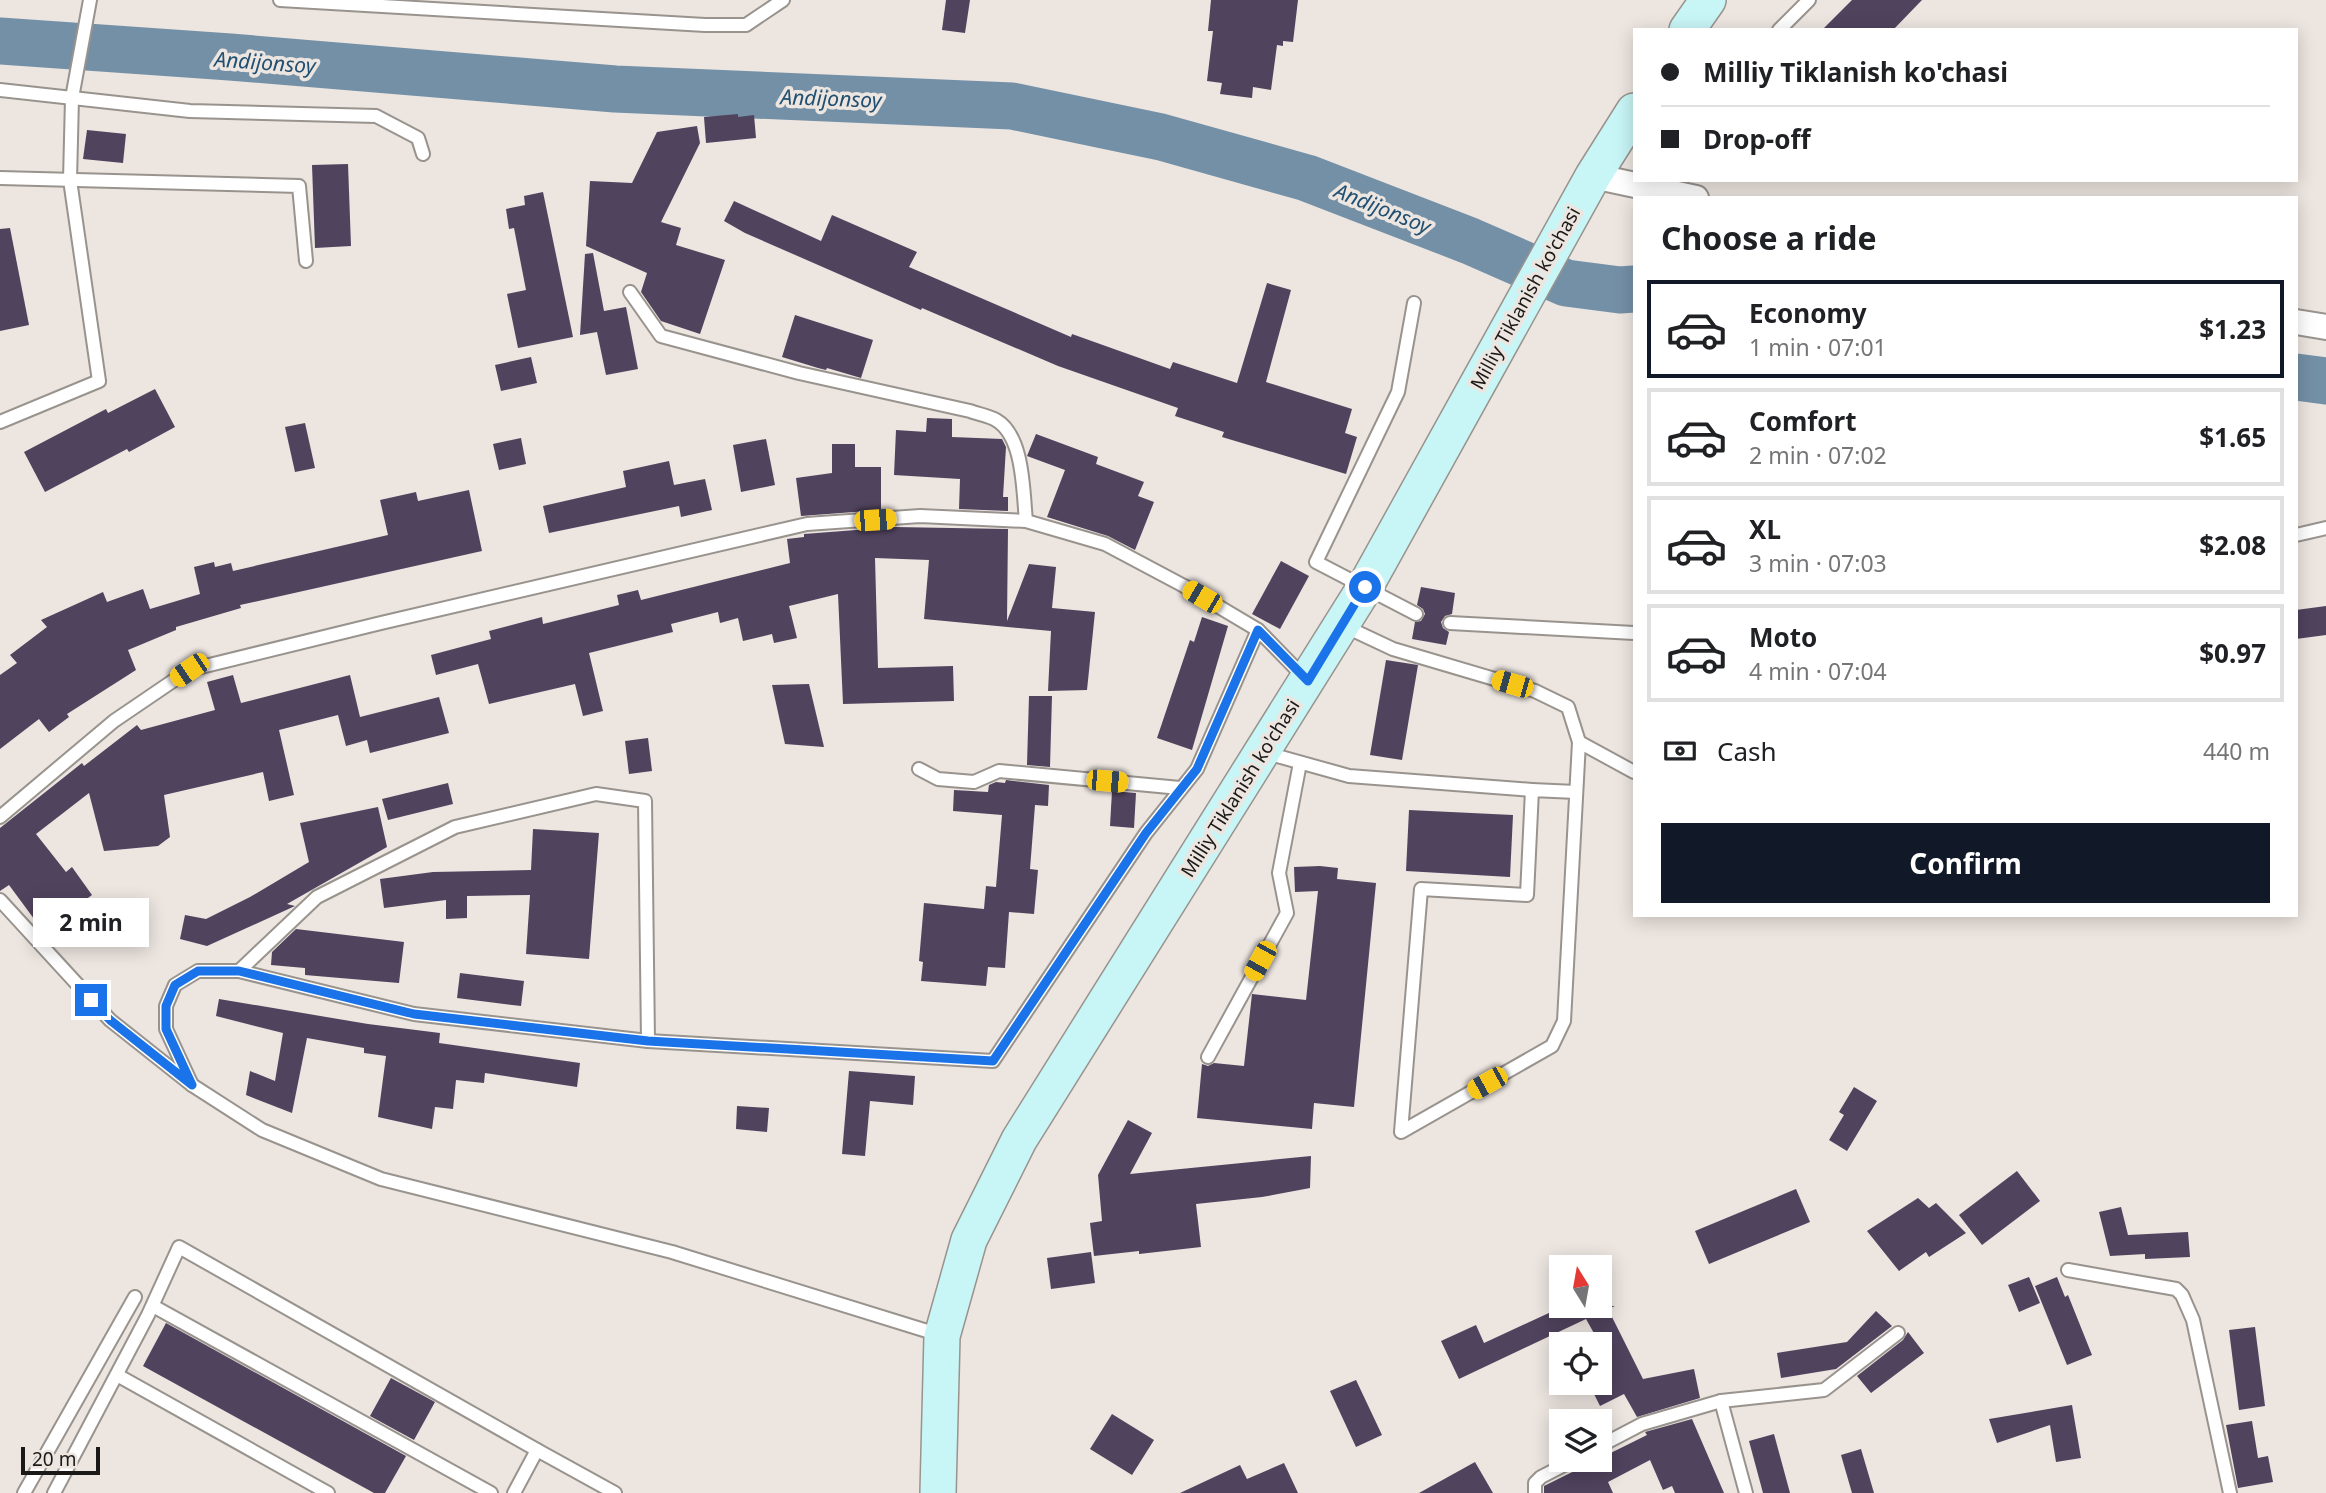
<!DOCTYPE html>
<html lang="en">
<head>
<meta charset="utf-8">
<style>
  :root { --surface:#fff; --page:#f6f6f6; --text:#202124; --muted:#757577; --line:#e0e0e0; --accent:#111827 }
  body { margin:0; font-family:"Noto Sans",sans-serif; background:var(--page); color:var(--text); height:100vh; display:flex; flex-direction:column; font-size:26px; white-space:nowrap }
  * { box-sizing:border-box; margin:0 }
  p { font-size:23px; color:var(--muted) }
  .icon { flex:none; width:38px; height:38px; fill:none; stroke:currentColor; stroke-width:2; stroke-linecap:round; stroke-linejoin:round }
  .map { position:relative; flex:1; overflow:hidden }
  .drawer { position:absolute; left:1633px; top:196px; width:665px; height:721px; display:flex; flex-direction:column; background:var(--surface); border-radius:0px; box-shadow:0 4px 18px #0003 }
  .drawer>* { flex:none }
  .top-card { position:absolute; left:1633px; top:28px; width:665px; height:154px; border-radius:0px; box-shadow:0 4px 18px #0003; display:grid; align-content:center; height:154px; padding:0 28px; background:var(--surface) }
  .needle { width:46px; rotate:349deg }
  .tools { position:absolute; left:1549px; top:1255px; display:grid; gap:14px }
  .tools a { display:grid; place-items:center; width:63px; height:63px; border-radius:0px; background:var(--surface); box-shadow:0 4px 18px #0003; font-size:35px }
  .scale { position:absolute; left:21px; bottom:18px; width:79px; box-sizing:border-box; padding-left:7px; border:4px solid #1b1917; border-top:0; font-size:19px; line-height:24px; white-space:nowrap; color:#1b1917; -webkit-text-stroke:5px #ece5e0; paint-order:stroke }
  .end { position:absolute; width:32px; height:32px; margin:-16px; border:9px solid #1a73e8; background:#fff; box-shadow:0 0 0 4px #fff }
  .from { border-radius:50% }
  .bubble { position:absolute; height:49px; border-radius:0px; background:var(--surface); box-shadow:0 4px 18px #0003; font-size:23px; font-weight:700; line-height:49px; text-align:center }
  .car { position:absolute; width:21px; height:42px; margin:-21px -10px; border-radius:9px; box-shadow:0 0 5px 2px #0007; background:linear-gradient(#f5c518 24%,#345 0 40%,#f5c518 0 76%,#345 0 86%,#f5c518 0) }
  .top-card b { display:flex; align-items:center; gap:24px; height:66px; font-size:26px }
  .top-card b+b { border-top:2px solid var(--line) }
  .top-card i { width:18px; height:18px; background:var(--text) }
  ul { padding:0; list-style:none }
  li { display:flex; align-items:center; gap:21px; height:98px; margin:0 14px 10px; padding:0 14px; border:4px solid var(--line); border-radius:0px }
  li div { flex:1 }
  li b { display:block; font-size:26px }
  li em { font-style:normal; font-weight:700 }
  li.active { border-color:var(--accent) }
  li>.icon { width:63px; height:63px; stroke-width:1.5 }
  h2 { padding:0 28px; font-size:32px; line-height:84px }
  .pay { display:flex; align-items:center; gap:18px; height:77px; padding:0 28px; font-size:26px }
  .pay p { margin-inline-start:auto }
  .primary-button { display:flex; gap:14px; margin-top:auto; padding:14px 28px }
  .primary-button a { flex:1; height:80px; border-radius:0px; background:var(--accent); color:#fff; font-size:28px; font-weight:700; line-height:80px; text-align:center }
  .map>svg:first-child { display:block }
  .lines { fill:none; stroke-linecap:round; stroke-linejoin:round }
  .river { stroke:#7490a7; stroke-width:47 }
  .building { fill:#50435e }
  .service-casing { stroke:#99938e; stroke-width:16 }
  .minor-casing { stroke:#99938e; stroke-width:28 }
  .secondary-casing { stroke:#99938e; stroke-width:38 }
  .service { stroke:#fff; stroke-width:12 }
  .minor { stroke:#fff; stroke-width:24 }
  .secondary { stroke:#c8f5f6; stroke-width:35 }
  .route { stroke:#1a73e8; stroke-width:9 }
  .labels { text-anchor:middle; dominant-baseline:central; stroke-width:7; stroke-linejoin:round; paint-order:stroke }
  .street-label { font-size:19px; fill:#1b1917; stroke:#ece5e0 }
  .water-label { font-size:21px; font-style:italic; fill:#215072; stroke:#ece5e0 }
</style>
</head>
<body>
<div class="map">
<svg width="2326" height="1493" viewBox="0 0 2326 1493">
  <rect width="100%" height="100%" fill="#ece5e0"/>
  <g class="lines">
    <!-- river -->
    <g class="river">
      <polyline points="0,41 230,57 615,89 1012,106 1161,137 1307,178 1470,241 1566,283 1620,290 1634,289"/>
      <polyline points="2296,377 2326,381"/>
    </g>
  </g>
  <!-- building -->
  <g class="building">
    <polygon points="946,0 970,0 965,33 942,30"/>
    <polygon points="1211,0 1298,0 1293,42 1283,41 1283,46 1277,45 1271,90 1253,87 1252,98 1220,94 1222,83 1207,81 1213,31 1208,31"/>
    <polygon points="1852,0 1922,0 1893,30 1822,30"/>
    <polygon points="738,114 738,117 754,115 756,138 706,143 704,117"/>
    <polygon points="697,126 700,143 661,222 681,228 676,245 725,260 700,334 661,321 641,292 647,273 586,246 590,181 632,183 657,132"/>
    <polygon points="87,130 126,134 123,163 83,159"/>
    <polygon points="348,164 351,246 315,248 312,165"/>
    <polygon points="543,192 573,337 518,348 507,294 526,290 514,228 509,229 506,209 525,205 524,196"/>
    <polygon points="734,201 821,241 832,215 917,252 909,267 1071,337 1072,334 1170,369 1173,362 1237,383 1267,283 1291,290 1266,382 1352,409 1345,433 1357,437 1346,474 1222,437 1224,432 1175,416 1178,408 1058,366 922,308 921,310 745,233 724,221"/>
    <polygon points="10,228 29,325 0,331 0,229"/>
    <polygon points="593,253 604,311 626,307 638,369 606,375 597,332 580,335 585,254"/>
    <polygon points="795,315 873,340 861,378 827,368 826,370 818,368 782,357"/>
    <polygon points="531,357 537,383 501,391 495,365"/>
    <polygon points="155,389 175,427 129,452 127,449 45,492 24,452 106,409 108,413"/>
    <polygon points="927,418 952,419 952,437 1002,439 1006,447 1003,497 1008,497 1008,511 959,509 960,479 894,475 896,430 926,432"/>
    <polygon points="305,423 315,468 295,472 285,427"/>
    <polygon points="1036,434 1098,457 1096,464 1144,482 1138,496 1154,502 1135,550 1108,536 1047,517 1065,470 1027,456"/>
    <polygon points="521,438 526,464 499,470 493,444"/>
    <polygon points="766,439 775,485 741,492 733,445"/>
    <polygon points="832,444 855,444 855,467 881,467 881,510 801,516 796,478 832,473"/>
    <polygon points="669,461 674,485 705,479 712,510 681,517 679,506 549,533 543,506 626,487 623,471"/>
    <polygon points="469,490 482,551 240,605 241,608 176,627 176,630 128,650 136,670 67,714 69,717 49,732 39,719 0,749 0,675 17,663 10,655 47,627 41,620 103,592 107,602 143,589 150,609 200,594 194,567 214,562 215,567 231,563 233,571 388,535 380,500 416,492 418,501"/>
    <polygon points="895,527 1008,529 1007,621 1029,564 1056,567 1052,608 1095,612 1087,690 1048,691 1051,631 924,619 929,560 875,558 878,668 953,666 954,701 843,704 838,594 789,606 797,638 774,643 772,634 743,641 738,618 720,623 718,612 671,624 673,632 589,653 603,711 583,716 575,684 489,704 478,664 436,675 431,655 491,639 489,631 542,617 543,624 619,605 617,595 638,590 641,600 790,563 787,539 804,537 804,534"/>
    <polygon points="1281,561 1309,576 1280,629 1252,614"/>
    <polygon points="1421,587 1455,593 1452,614 1445,616 1441,622 1443,628 1449,632 1446,645 1412,639 1415,622 1421,621 1425,614 1423,609 1417,605"/>
    <polygon points="2326,606 2326,635 2296,639 2296,610"/>
    <polygon points="1202,617 1228,626 1192,750 1157,738 1190,640 1194,642"/>
    <polygon points="1386,660 1418,665 1402,760 1370,755"/>
    <polygon points="233,675 241,703 350,675 360,717 439,697 449,733 370,753 367,740 346,746 338,715 279,730 294,795 269,801 263,772 164,795 170,837 158,846 104,851 89,793 36,834 66,872 72,867 92,895 43,931 9,885 0,891 0,828 82,763 84,766 137,725 141,730 215,710 207,682"/>
    <polygon points="809,684 824,747 785,744 772,685"/>
    <polygon points="1029,696 1052,696 1050,767 1027,765"/>
    <polygon points="648,738 652,771 629,774 625,741"/>
    <polygon points="1006,780 1049,785 1048,806 1035,805 1030,869 1038,870 1034,914 1009,912 1005,968 988,967 986,986 921,981 923,962 919,961 924,903 984,909 986,886 996,887 1002,815 953,811 954,790 988,792 989,785 996,782 1005,783"/>
    <polygon points="448,783 453,804 388,820 382,799"/>
    <polygon points="1112,791 1136,793 1134,828 1110,826"/>
    <polygon points="378,807 387,847 287,904 295,906 207,946 180,939 185,915 206,919 250,897 309,862 300,823"/>
    <polygon points="1409,810 1513,815 1510,877 1406,871"/>
    <polygon points="533,829 599,833 589,959 526,954 530,895 467,896 467,918 446,919 446,900 384,908 380,879 433,872 531,870"/>
    <polygon points="1320,866 1338,868 1337,879 1376,883 1354,1107 1314,1103 1312,1129 1197,1118 1202,1064 1208,1066 1214,1063 1244,1066 1252,994 1306,1000 1318,891 1295,892 1294,867"/>
    <polygon points="296,929 404,942 399,983 305,975 305,968 271,965 272,952"/>
    <polygon points="460,973 524,981 521,1006 457,998"/>
    <polygon points="219,999 368,1024 440,1033 439,1043 580,1063 577,1087 485,1073 484,1083 456,1080 453,1109 435,1107 432,1129 378,1117 386,1056 364,1053 364,1048 307,1038 292,1113 246,1095 250,1071 275,1081 283,1033 216,1016"/>
    <polygon points="849,1071 915,1076 913,1105 870,1101 865,1156 842,1154"/>
    <polygon points="1854,1087 1877,1101 1847,1151 1829,1140 1844,1115 1839,1112"/>
    <polygon points="737,1106 769,1108 767,1132 736,1129"/>
    <polygon points="1128,1120 1152,1133 1130,1174 1311,1156 1310,1188 1262,1197 1196,1204 1201,1247 1139,1254 1139,1251 1094,1256 1090,1223 1102,1221 1098,1175"/>
    <polygon points="2017,1171 2040,1201 1982,1245 1959,1215"/>
    <polygon points="1796,1189 1810,1222 1709,1264 1695,1231"/>
    <polygon points="1918,1198 1929,1208 1936,1203 1966,1233 1929,1257 1926,1252 1899,1271 1867,1231"/>
    <polygon points="2121,1207 2128,1235 2188,1232 2190,1257 2145,1259 2145,1254 2110,1256 2099,1212"/>
    <polygon points="1091,1252 1095,1283 1051,1289 1047,1258"/>
    <polygon points="2029,1277 2040,1303 2019,1312 2008,1285"/>
    <polygon points="2057,1277 2065,1297 2068,1295 2092,1355 2067,1365 2035,1286"/>
    <polygon points="1564,1306 1615,1306 1608,1309 1643,1379 1694,1369 1700,1398 1637,1417 1624,1394 1600,1406 1588,1382 1600,1382 1600,1344 1586,1319 1459,1379 1441,1341 1476,1325 1484,1343"/>
    <polygon points="1876,1311 1892,1326 1836,1369 1781,1378 1777,1353 1847,1342"/>
    <polygon points="166,1323 406,1456 385,1493 374,1493 143,1366"/>
    <polygon points="2255,1327 2265,1406 2239,1410 2229,1330"/>
    <polygon points="1908,1332 1924,1353 1871,1393 1857,1376 1903,1340"/>
    <polygon points="391,1378 435,1402 414,1440 370,1416"/>
    <polygon points="1356,1380 1382,1435 1356,1447 1330,1391"/>
    <polygon points="2072,1405 2081,1458 2056,1462 2050,1425 1997,1443 1989,1419"/>
    <polygon points="1112,1414 1154,1440 1132,1475 1090,1449"/>
    <polygon points="1692,1419 1724,1493 1675,1493 1672,1486 1663,1490 1650,1460 1608,1482 1613,1493 1544,1493 1544,1486 1647,1435 1645,1432"/>
    <polygon points="2252,1421 2258,1458 2268,1456 2273,1482 2238,1488 2226,1425"/>
    <polygon points="1774,1434 1790,1493 1763,1493 1749,1441"/>
    <polygon points="1861,1449 1874,1493 1852,1493 1841,1455"/>
    <polygon points="1475,1462 1493,1493 1419,1493"/>
    <polygon points="1284,1463 1298,1493 1180,1493 1240,1465 1247,1479"/>
  </g>
  <g class="lines">
    <!-- service casing -->
    <g class="service-casing">
      <g id="service">
        <polyline points="280,0 705,25 746,25 783,0"/>
        <polyline points="1779,30 1809,0"/>
        <polyline points="0,90 190,111 376,116 418,138 423,154"/>
        <polyline points="0,178 299,186 306,261"/>
        <path d="M 630,292 L 661,336 L 799,373 L 970,411 C 978,414 989,416 996,420 C 1024,436 1023,492 1026,521"/>
        <polyline points="1414,303 1398,392 1316,562 1416,614"/>
        <polyline points="0,422 99,381 70,180 72,98 90,0"/>
        <polyline points="2296,535 2326,528"/>
        <polyline points="1450,623 1634,633"/>
        <polyline points="1342,625 1393,649 1535,691 1568,707 1579,742 1564,1021 1552,1046 1401,1132 1421,889 1527,895 1532,790 1576,792"/>
        <polyline points="1579,742 1634,772"/>
        <polyline points="1263,752 1349,776 1532,790"/>
        <polyline points="919,769 938,779 974,782 999,771 1180,788"/>
        <polyline points="0,817 114,721 189,670 381,623 807,524 920,516 1026,521 1105,544 1184,586 1258,630 1305,678"/>
        <polyline points="0,900 110,1020 192,1085 262,1130 381,1179 672,1252 940,1335"/>
        <polyline points="239,971 317,897 455,827 596,794 645,801 648,1041"/>
        <polyline points="1208,1057 1287,913 1279,873 1300,763"/>
        <polyline points="192,1085 166,1029 166,1006 175,985 198,971 239,971 414,1014 648,1041 993,1061 1146,833 1197,769 1258,630"/>
        <polyline points="2068,1270 2176,1289 2182,1295 2193,1320 2230,1493"/>
        <polyline points="153,1306 491,1493"/>
        <polyline points="117,1375 328,1493"/>
        <polyline points="1721,1401 1746,1493"/>
        <polyline points="1600,1446 1642,1424 1721,1401 1824,1390 1898,1333"/>
        <polyline points="24,1493 135,1297"/>
        <polyline points="54,1493 148,1315 179,1247 537,1450"/>
        <polyline points="514,1493 537,1450 615,1493"/>
        <polyline points="1535,1493 1535,1483 1541,1477 1574,1460"/>
      </g>
    </g>
    <!-- minor casing -->
    <g class="minor-casing">
      <g id="minor">
        <polyline points="1593,176 1696,198"/>
        <polyline points="2296,322 2326,327"/>
      </g>
    </g>
    <!-- secondary casing -->
    <g class="secondary-casing">
      <g id="secondary">
        <polyline points="1687,30 1708,0"/>
        <polyline points="938,1493 942,1336 969,1240 1019,1140 1365,587 1593,176 1634,111"/>
      </g>
    </g>
    <!-- service -->
    <use href="#service" class="service"/>
    <!-- minor -->
    <use href="#minor" class="minor"/>
    <!-- secondary -->
    <use href="#secondary" class="secondary"/>
  </g>
  <g class="lines">
    <!-- route -->
    <polyline class="route" points="91,1000 110,1020 192,1085 166,1029 166,1006 175,985 198,971 239,971 414,1014 648,1041 993,1061 1146,833 1197,769 1258,630 1308,681 1365,587"/>
  </g>
  <g class="labels">
    <!-- street labels -->
    <g class="street-label">
      <text transform="translate(1525 298) rotate(-61)">Milliy Tiklanish ko'chasi</text>
      <text transform="translate(1240 788) rotate(-58)">Milliy Tiklanish ko'chasi</text>
    </g>
    <!-- water labels -->
    <g class="water-label">
      <text transform="translate(265 62) rotate(4)">Andijonsoy</text>
      <text transform="translate(831 98) rotate(2)">Andijonsoy</text>
      <text transform="translate(1383 208) rotate(22)">Andijonsoy</text>
    </g>
  </g>
</svg>
<div class="tools">
<a><svg class="needle" viewBox="-14 -14 28 28"><path d="M0-13l5 13h-10z" fill="#e53935"/><path d="M0 13l5-13h-10z" fill="#757577"/></svg></a>
<a><svg class="icon" aria-label="locate" viewBox="0 0 24 24"><circle cx="12" cy="12" r="6"/><path d="M12 2v4M12 18v4M2 12h4M18 12h4"/></svg></a>
<a><svg class="icon" aria-label="layers" viewBox="0 0 24 24"><path d="M12 4l9 5-9 5-9-5zM3 14l9 5 9-5"/></svg></a>
</div>
<div class="scale">20 m</div>
<i class="end from" style="left:1365px;top:587px"></i>
<i class="end" style="left:91px;top:1000px"></i>
<div class="bubble" style="left:33px;top:898px;width:116px">2 min</div>
<i class="car" style="left:875px;top:520px;rotate:86deg"></i>
<i class="car" style="left:1202px;top:597px;rotate:300deg"></i>
<i class="car" style="left:189px;top:670px;rotate:236deg"></i>
<i class="car" style="left:1512px;top:684px;rotate:286deg"></i>
<i class="car" style="left:1107px;top:781px;rotate:95deg"></i>
<i class="car" style="left:1260px;top:961px;rotate:209deg"></i>
<i class="car" style="left:1487px;top:1083px;rotate:241deg"></i>
<div class="top-card">
<b><i class="from"></i>Milliy Tiklanish ko'chasi</b>
<b><i></i>Drop-off</b>
</div>
<section class="drawer">
<h2>Choose a ride</h2>
<ul>
<li class="active"><svg class="icon" aria-label="car" viewBox="0 0 24 24"><path d="M5 17H2v-5l4-1 3-4h7l3 4 3 1v5h-3M9 17h6M6 11h13"/><circle cx="7" cy="17" r="2"/><circle cx="17" cy="17" r="2"/></svg><div><b>Economy</b><p>1 min · 07:01</p></div><em>$1.23</em></li>
<li><svg class="icon" aria-label="car" viewBox="0 0 24 24"><path d="M5 17H2v-5l4-1 3-4h7l3 4 3 1v5h-3M9 17h6M6 11h13"/><circle cx="7" cy="17" r="2"/><circle cx="17" cy="17" r="2"/></svg><div><b>Comfort</b><p>2 min · 07:02</p></div><em>$1.65</em></li>
<li><svg class="icon" aria-label="car" viewBox="0 0 24 24"><path d="M5 17H2v-5l4-1 3-4h7l3 4 3 1v5h-3M9 17h6M6 11h13"/><circle cx="7" cy="17" r="2"/><circle cx="17" cy="17" r="2"/></svg><div><b>XL</b><p>3 min · 07:03</p></div><em>$2.08</em></li>
<li><svg class="icon" aria-label="car" viewBox="0 0 24 24"><path d="M5 17H2v-5l4-1 3-4h7l3 4 3 1v5h-3M9 17h6M6 11h13"/><circle cx="7" cy="17" r="2"/><circle cx="17" cy="17" r="2"/></svg><div><b>Moto</b><p>4 min · 07:04</p></div><em>$0.97</em></li>
</ul>
<div class="pay"><svg class="icon" aria-label="cash" viewBox="0 0 24 24"><path d="M3 7h18v10H3z"/><circle cx="12" cy="12" r="2"/></svg>Cash<p>440 m</p></div>
<div class="primary-button"><a>Confirm</a></div>
</section>
</div>
</body>
</html>
